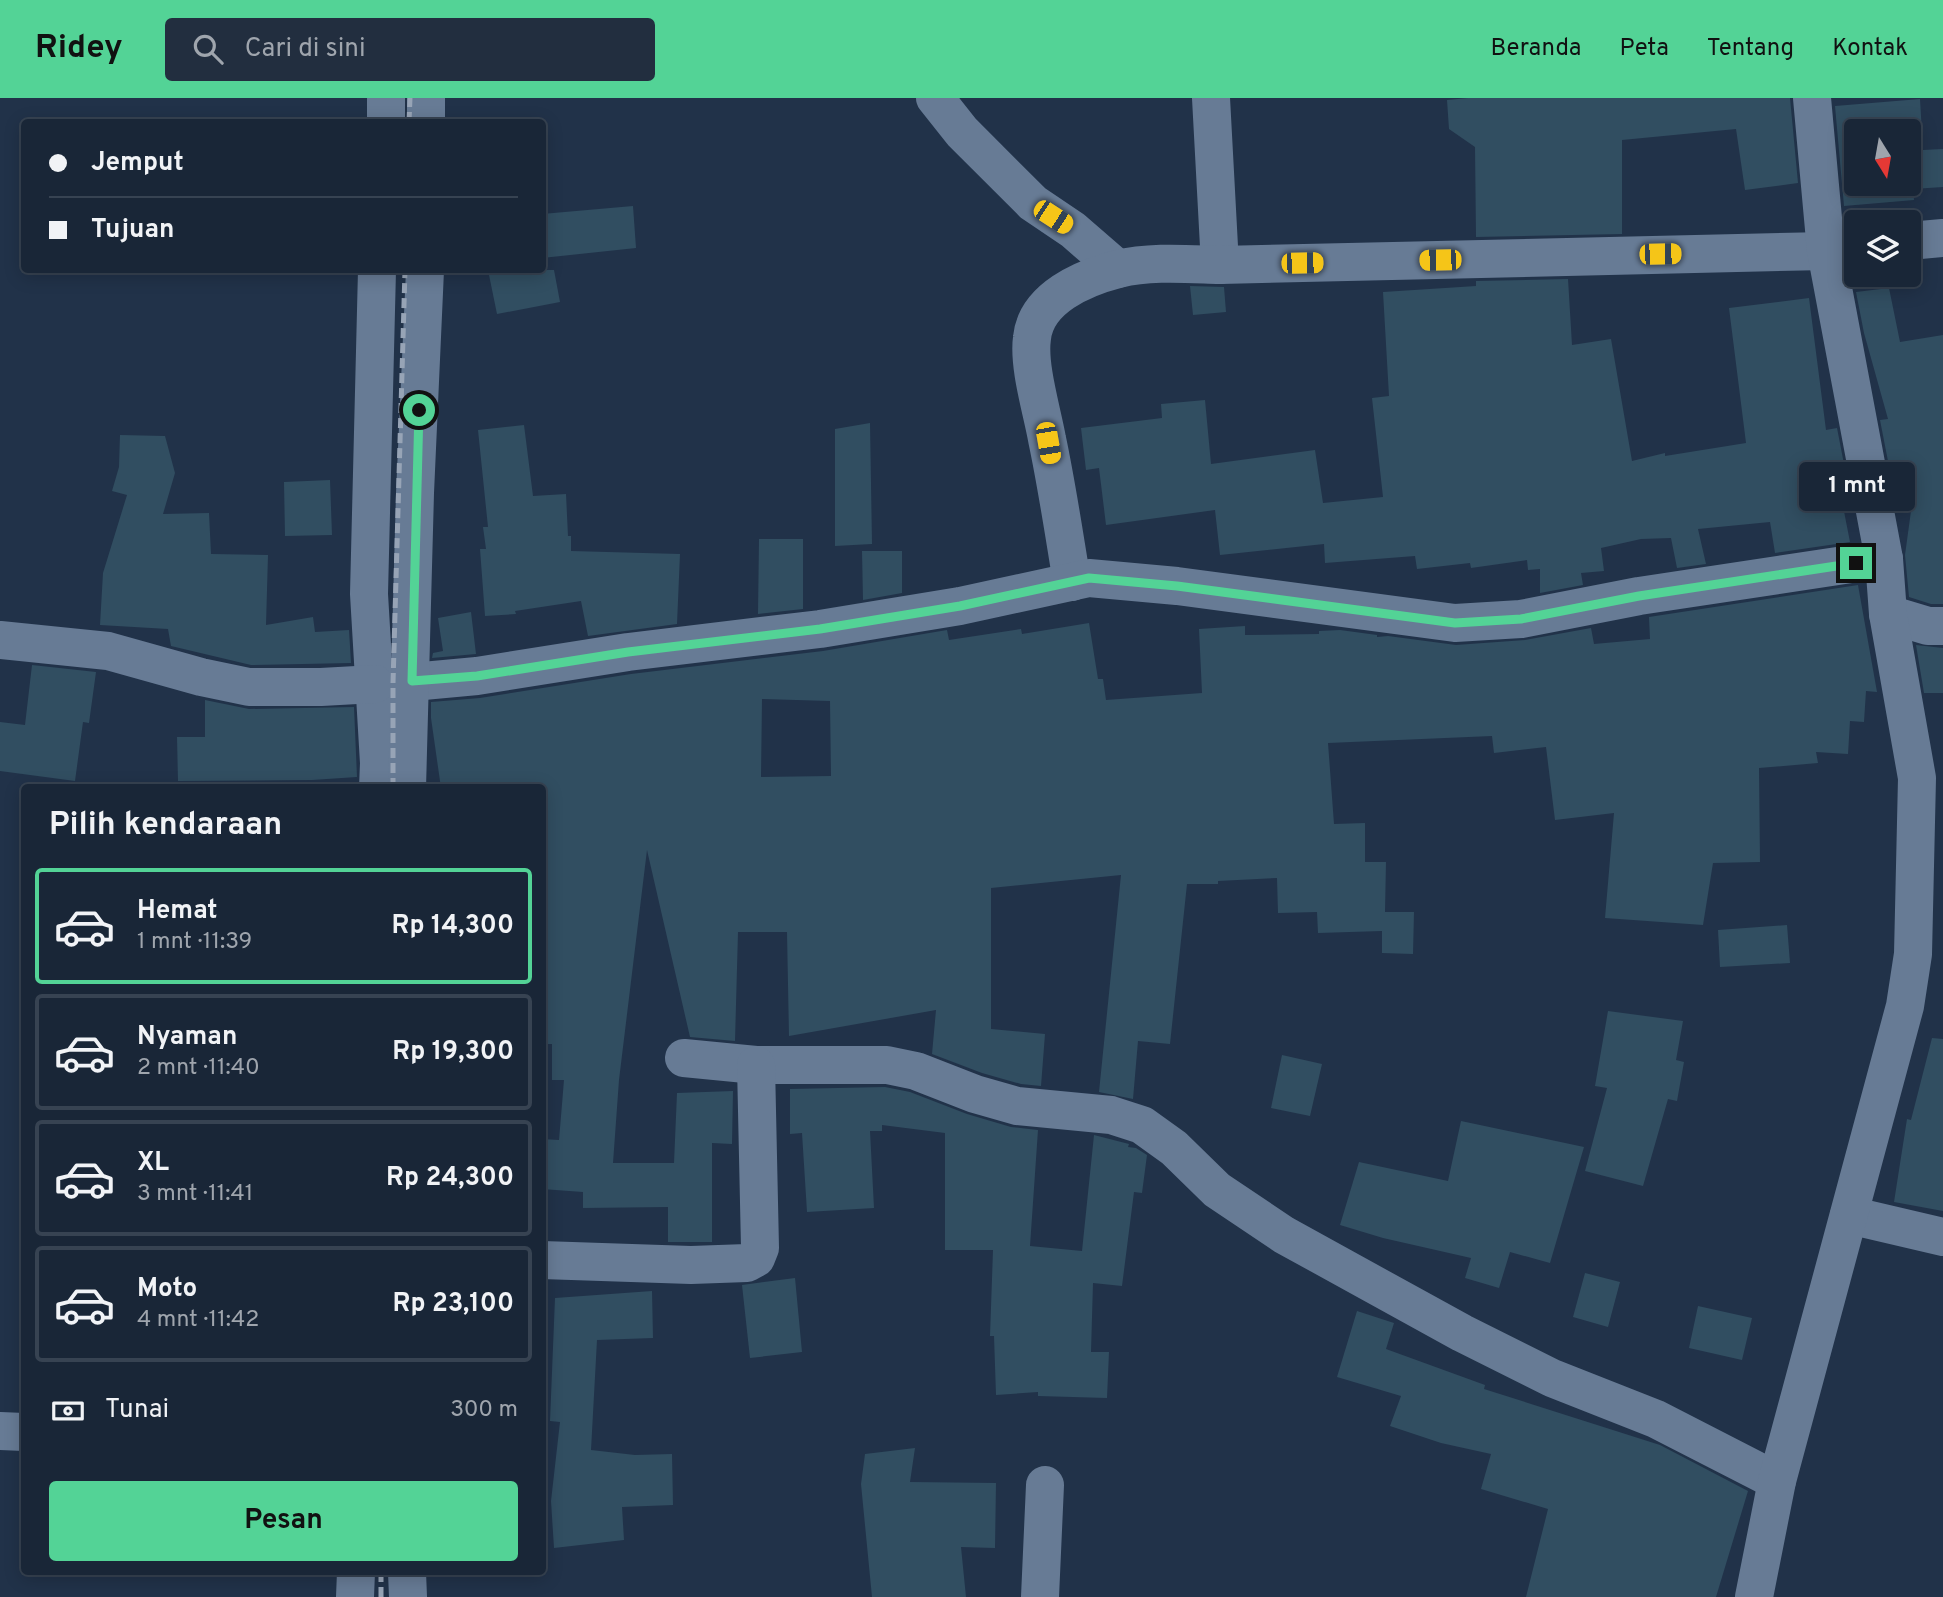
<!DOCTYPE html>
<html lang="id">
<head>
<meta charset="utf-8">
<style>
  :root { --surface:#192637; --page:#222e3f; --text:#f1f3f6; --muted:#9fa5ad; --line:#374352; --accent:#53d396 }
  body { margin:0; font-family:Overpass,sans-serif; background:var(--page); color:var(--text); height:100vh; display:flex; flex-direction:column; font-size:26px; white-space:nowrap }
  * { box-sizing:border-box; margin:0 }
  p { font-size:23px; color:var(--muted) }
  .icon { flex:none; width:38px; height:38px; fill:none; stroke:currentColor; stroke-width:2; stroke-linecap:round; stroke-linejoin:round }
  .map { position:relative; flex:1; overflow:hidden }
  .side { position:absolute; left:21px; top:686px; width:525px; height:791px; display:flex; flex-direction:column; background:var(--surface); border-radius:7px; box-shadow:0 4px 18px #0003,0 0 0 2px var(--line) }
  .side>* { flex:none }
  .guide { position:absolute; left:21px; top:21px; width:525px; height:154px; border-radius:7px; box-shadow:0 4px 18px #0003,0 0 0 2px var(--line); display:grid; align-content:center; height:154px; padding:0 28px; background:var(--surface) }
  .needle { width:46px; rotate:169deg }
  .buttons { position:absolute; left:1844px; top:21px; display:grid; gap:14px }
  .buttons a { display:grid; place-items:center; width:77px; height:77px; border-radius:7px; background:var(--surface); box-shadow:0 4px 18px #0003,0 0 0 2px var(--line); font-size:35px }
  .end { position:absolute; width:32px; height:32px; margin:-16px; border:9px solid #53d396; background:#111; box-shadow:0 0 0 4px #111 }
  .from { border-radius:50% }
  .bubble { position:absolute; height:49px; border-radius:7px; background:var(--surface); box-shadow:0 4px 18px #0003,0 0 0 2px var(--line); font-size:23px; font-weight:700; line-height:49px; text-align:center }
  .car { position:absolute; width:21px; height:42px; margin:-21px -10px; border-radius:9px; box-shadow:0 0 5px 2px #0007; background:linear-gradient(#f5c518 24%,#345 0 40%,#f5c518 0 76%,#345 0 86%,#f5c518 0) }
  .guide b { display:flex; align-items:center; gap:24px; height:66px; font-size:26px }
  .guide b+b { border-top:2px solid var(--line) }
  .guide i { width:18px; height:18px; background:var(--text) }
  ul { padding:0; list-style:none }
  li { display:flex; align-items:center; gap:21px; height:116px; margin:0 14px 10px; padding:0 14px; border:4px solid var(--line); border-radius:7px }
  li div { flex:1 }
  li b { display:block; font-size:26px }
  li em { font-style:normal; font-weight:700 }
  li.selected { border-color:var(--accent) }
  li>.icon { width:63px; height:63px; stroke-width:1.5 }
  h2 { padding:0 28px; font-size:32px; line-height:84px }
  .pay { display:flex; align-items:center; gap:18px; height:77px; padding:0 28px; font-size:26px }
  .pay p { margin-inline-start:auto }
  .cta { display:flex; gap:14px; margin-top:auto; padding:14px 28px }
  .cta a { flex:1; height:80px; border-radius:7px; background:var(--accent); color:#111; font-size:28px; font-weight:700; line-height:80px; text-align:center }
  header { display:flex; align-items:center; gap:42px; box-sizing:border-box; height:98px; padding:0 35px; background:var(--accent); color:#111 }
  header strong { font-size:33px }
  nav { display:flex; gap:38px; margin-inline-start:auto; font-size:24px }
  .search { width:490px; height:63px; background:var(--page); display:flex; align-items:center; gap:18px; box-sizing:border-box; padding:0 24px; border-radius:7px; color:var(--muted); font-size:26px }
  .map>svg:first-child { display:block }
  .building { fill:#314e61; fill-rule:evenodd }
  .lines { fill:none; stroke-linecap:round; stroke-linejoin:round }
  .minor { stroke:#677b95; stroke-width:38 }
  .rail { stroke:#97a4b6; stroke-width:5; stroke-dasharray:10 5; stroke-linecap:butt }
  .route { stroke:#53d396; stroke-width:9 }
</style>
</head>
<body>
<header>
<strong>Ridey</strong>
<div class="search"><svg class="icon" aria-label="search" viewBox="0 0 24 24"><circle cx="10" cy="10" r="6"/><path d="M15 15l6 6"/></svg>Cari di sini</div>
<nav><a>Beranda</a><a>Peta</a><a>Tentang</a><a>Kontak</a></nav>
</header>
<div class="map">
<svg width="1943" height="1499" viewBox="0 0 1943 1499">
  <rect width="100%" height="100%" fill="#213249"/>
  <!-- building -->
  <g class="building">
    <polygon points="1468,0 1790,0 1798,85 1745,92 1736,31 1622,42 1622,136 1476,139 1475,49 1449,31 1447,2"/>
    <path d="M 1920,1 L 1923,52 L 1943,51 L 1943,89 L 1913,91 L 1914,102 L 1844,108 L 1835,8 ZM 1857,33 L 1909,33 L 1909,86 L 1857,86 Z"/>
    <polygon points="633,108 636,150 542,160 542,116"/>
    <polygon points="488,172 554,172 560,204 497,216"/>
    <polygon points="1568,181 1572,247 1611,241 1632,363 1665,355 1665,358 1746,345 1729,210 1809,200 1826,332 1837,330 1851,402 1842,403 1850,444 1775,455 1770,424 1698,431 1706,466 1677,470 1671,440 1641,441 1601,450 1604,473 1581,475 1583,487 1540,495 1540,471 1528,472 1527,462 1471,470 1470,465 1417,471 1415,458 1325,465 1324,446 1220,457 1215,412 1106,427 1099,370 1086,372 1081,330 1162,320 1161,306 1205,302 1211,366 1315,352 1323,405 1383,399 1372,300 1389,298 1383,194 1476,188 1476,183"/>
    <polygon points="1190,188 1224,189 1226,214 1193,217"/>
    <polygon points="1889,190 1900,244 1943,237 1943,506 1931,506 1909,499 1905,457 1914,391 1894,394 1880,322 1888,321 1864,235 1856,194"/>
    <polygon points="870,325 872,446 835,448 835,331"/>
    <polygon points="524,327 533,398 566,396 568,438 571,438 571,453 680,456 677,526 588,538 581,503 515,513 516,516 485,518 480,451 486,451 483,429 488,429 478,332"/>
    <polygon points="120,337 165,338 175,375 163,416 209,415 211,456 268,457 266,527 313,519 315,534 349,532 351,565 251,567 171,548 168,531 100,527 103,475 127,397 112,393 119,369"/>
    <polygon points="330,382 332,437 285,438 284,384"/>
    <polygon points="759,441 803,441 803,511 758,516"/>
    <polygon points="862,453 902,453 902,495 863,502"/>
    <path d="M 1858,487 L 1877,594 L 1866,593 L 1864,624 L 1850,623 L 1848,656 L 1816,654 L 1818,665 L 1759,670 L 1760,764 L 1713,765 L 1703,827 L 1605,820 L 1614,715 L 1555,722 L 1546,649 L 1494,655 L 1492,638 L 1328,645 L 1334,726 L 1365,725 L 1365,764 L 1386,764 L 1385,814 L 1414,814 L 1413,856 L 1382,855 L 1382,833 L 1318,835 L 1317,814 L 1278,815 L 1277,780 L 1218,783 L 1218,786 L 1187,786 L 1170,946 L 1138,943 L 1133,1001 L 1099,994 L 1121,777 L 991,790 L 991,931 L 1045,936 L 1041,988 L 1021,986 L 982,975 L 932,956 L 936,912 L 789,938 L 787,834 L 738,834 L 735,943 L 690,939 L 647,752 L 619,982 L 613,1065 L 674,1065 L 677,995 L 733,993 L 732,1046 L 712,1045 L 712,1144 L 668,1144 L 668,1109 L 583,1110 L 583,1094 L 542,1091 L 542,1041 L 559,1042 L 564,982 L 552,982 L 552,946 L 542,946 L 542,690 L 441,690 L 431,620 L 431,604 L 480,600 L 631,576 L 823,553 L 947,532 L 949,542 L 1021,531 L 1022,536 L 1089,525 L 1098,581 L 1103,581 L 1106,602 L 1202,595 L 1199,531 L 1245,528 L 1245,537 L 1319,536 L 1319,533 L 1340,532 L 1377,537 L 1377,539 L 1388,538 L 1456,547 L 1525,542 L 1591,530 L 1594,546 L 1650,541 L 1649,519 ZM 762,601 L 830,603 L 831,678 L 761,679 Z"/>
    <polygon points="471,514 476,556 432,560 433,555 443,553 438,520"/>
    <polygon points="1916,547 1943,550 1943,595 1924,595"/>
    <polygon points="32,567 96,574 89,625 83,624 75,683 0,673 0,624 25,627"/>
    <polygon points="205,602 249,611 354,609 357,679 312,682 178,683 177,639 205,639"/>
    <polygon points="1787,827 1790,865 1720,869 1718,832"/>
    <polygon points="1608,913 1683,923 1676,962 1684,964 1677,1003 1668,1001 1643,1088 1585,1073 1607,990 1595,988"/>
    <polygon points="1932,940 1943,941 1943,1113 1894,1104 1907,1021 1911,1022"/>
    <polygon points="1282,957 1322,966 1310,1018 1271,1010"/>
    <polygon points="885,989 910,994 967,1016 1011,1029 1038,1032 1030,1148 1082,1153 1094,1037 1129,1046 1128,1049 1136,1050 1147,1057 1142,1095 1134,1094 1122,1188 1093,1185 1091,1254 1109,1254 1107,1300 1038,1298 1038,1294 996,1297 994,1238 990,1238 993,1152 945,1152 945,1035 882,1027 882,1033 870,1033 874,1110 807,1114 802,1035 790,1036 790,991"/>
    <polygon points="1461,1023 1584,1049 1550,1165 1510,1154 1499,1190 1465,1180 1471,1160 1383,1140 1340,1127 1359,1064 1448,1083"/>
    <polygon points="1585,1175 1620,1184 1608,1229 1573,1219"/>
    <polygon points="795,1180 802,1254 750,1260 742,1187"/>
    <polygon points="652,1193 653,1240 597,1242 591,1352 635,1357 672,1356 673,1407 622,1409 624,1442 554,1450 551,1403 560,1324 550,1323 555,1200"/>
    <polygon points="1698,1208 1752,1220 1742,1262 1689,1250"/>
    <polygon points="1357,1213 1394,1225 1386,1251 1485,1287 1484,1291 1660,1347 1748,1393 1716,1499 1526,1499 1548,1411 1481,1391 1491,1356 1441,1345 1390,1328 1401,1298 1337,1279"/>
    <polygon points="915,1350 910,1384 996,1385 995,1450 961,1449 966,1499 872,1499 861,1386 865,1356"/>
  </g>
  <g class="lines">
    <!-- minor -->
    <g class="minor">
      <polyline points="935,0 962,34 1033,105 1073,132 1118,171"/>
      <polyline points="1211,0 1220,167"/>
      <polyline points="386,24 386,0"/>
      <polyline points="426,24 426,0"/>
      <polyline points="1909,143 1943,140"/>
      <polyline points="377,172 369,496 379,665 378,690"/>
      <path d="M 1072,484 C 1064,436 1057,388 1047,341 C 1042,313 1028,268 1032,240 C 1036,200 1083,180 1118,171 C 1151,163 1186,166 1220,167 L 1826,153 L 1857,149"/>
      <polyline points="1888,516 1928,528 1943,528"/>
      <polyline points="0,542 108,553 201,579 249,589 321,589 375,586"/>
      <polyline points="412,584 477,578 628,554 820,531 960,508 1089,480 1177,488 1455,525 1521,521 1639,498 1884,461"/>
      <polyline points="407,690 415,395 425,172"/>
      <polyline points="684,960 756,967 887,967 916,973 975,996 1017,1008 1111,1017 1142,1027 1174,1050 1217,1092 1284,1137 1462,1235 1552,1280 1656,1321 1777,1383"/>
      <polyline points="1849,1117 1943,1139"/>
      <polyline points="542,1162 691,1167 747,1165 756,1160 760,1150 756,967"/>
      <polyline points="0,1333 24,1334"/>
      <polyline points="407,1474 408,1499"/>
      <polyline points="355,1499 356,1474"/>
      <polyline points="1040,1499 1045,1387"/>
      <polyline points="1754,1499 1777,1383 1905,908 1913,856 1917,680 1888,516 1884,461 1826,153 1812,0"/>
    </g>
    <!-- rail -->
    <g class="rail">
      <polyline points="409,24 410,0"/>
      <polyline points="393,690 393,585 405,172"/>
      <polyline points="381,1499 381,1474"/>
    </g>
  </g>
  <g class="lines">
    <!-- route -->
    <polyline class="route" points="419,312 412,583 477,578 628,554 820,531 960,508 1089,480 1177,488 1455,525 1521,521 1639,498 1856,465"/>
  </g>
</svg>
<div class="buttons">
<a><svg class="needle" viewBox="-14 -14 28 28"><path d="M0-13l5 13h-10z" fill="#e53935"/><path d="M0 13l5-13h-10z" fill="#9fa5ad"/></svg></a>
<a><svg class="icon" aria-label="layers" viewBox="0 0 24 24"><path d="M12 4l9 5-9 5-9-5zM3 14l9 5 9-5"/></svg></a>
</div>
<i class="end from" style="left:419px;top:312px"></i>
<i class="end" style="left:1856px;top:465px"></i>
<div class="bubble" style="left:1799px;top:364px;width:116px">1 mnt</div>
<i class="car" style="left:1053px;top:119px;rotate:123deg"></i>
<i class="car" style="left:1660px;top:156px;rotate:89deg"></i>
<i class="car" style="left:1440px;top:162px;rotate:269deg"></i>
<i class="car" style="left:1302px;top:165px;rotate:89deg"></i>
<i class="car" style="left:1048px;top:345px;rotate:170deg"></i>
<div class="guide">
<b><i class="from"></i>Jemput</b>
<b><i></i>Tujuan</b>
</div>
<section class="side">
<h2>Pilih kendaraan</h2>
<ul>
<li class="selected"><svg class="icon" aria-label="car" viewBox="0 0 24 24"><path d="M5 17H2v-5l4-1 3-4h7l3 4 3 1v5h-3M9 17h6M6 11h13"/><circle cx="7" cy="17" r="2"/><circle cx="17" cy="17" r="2"/></svg><div><b>Hemat</b><p>1 mnt · 11:39</p></div><em>Rp 14,300</em></li>
<li><svg class="icon" aria-label="car" viewBox="0 0 24 24"><path d="M5 17H2v-5l4-1 3-4h7l3 4 3 1v5h-3M9 17h6M6 11h13"/><circle cx="7" cy="17" r="2"/><circle cx="17" cy="17" r="2"/></svg><div><b>Nyaman</b><p>2 mnt · 11:40</p></div><em>Rp 19,300</em></li>
<li><svg class="icon" aria-label="car" viewBox="0 0 24 24"><path d="M5 17H2v-5l4-1 3-4h7l3 4 3 1v5h-3M9 17h6M6 11h13"/><circle cx="7" cy="17" r="2"/><circle cx="17" cy="17" r="2"/></svg><div><b>XL</b><p>3 mnt · 11:41</p></div><em>Rp 24,300</em></li>
<li><svg class="icon" aria-label="car" viewBox="0 0 24 24"><path d="M5 17H2v-5l4-1 3-4h7l3 4 3 1v5h-3M9 17h6M6 11h13"/><circle cx="7" cy="17" r="2"/><circle cx="17" cy="17" r="2"/></svg><div><b>Moto</b><p>4 mnt · 11:42</p></div><em>Rp 23,100</em></li>
</ul>
<div class="pay"><svg class="icon" aria-label="cash" viewBox="0 0 24 24"><path d="M3 7h18v10H3z"/><circle cx="12" cy="12" r="2"/></svg>Tunai<p>300 m</p></div>
<div class="cta"><a>Pesan</a></div>
</section>
</div>
</body>
</html>
